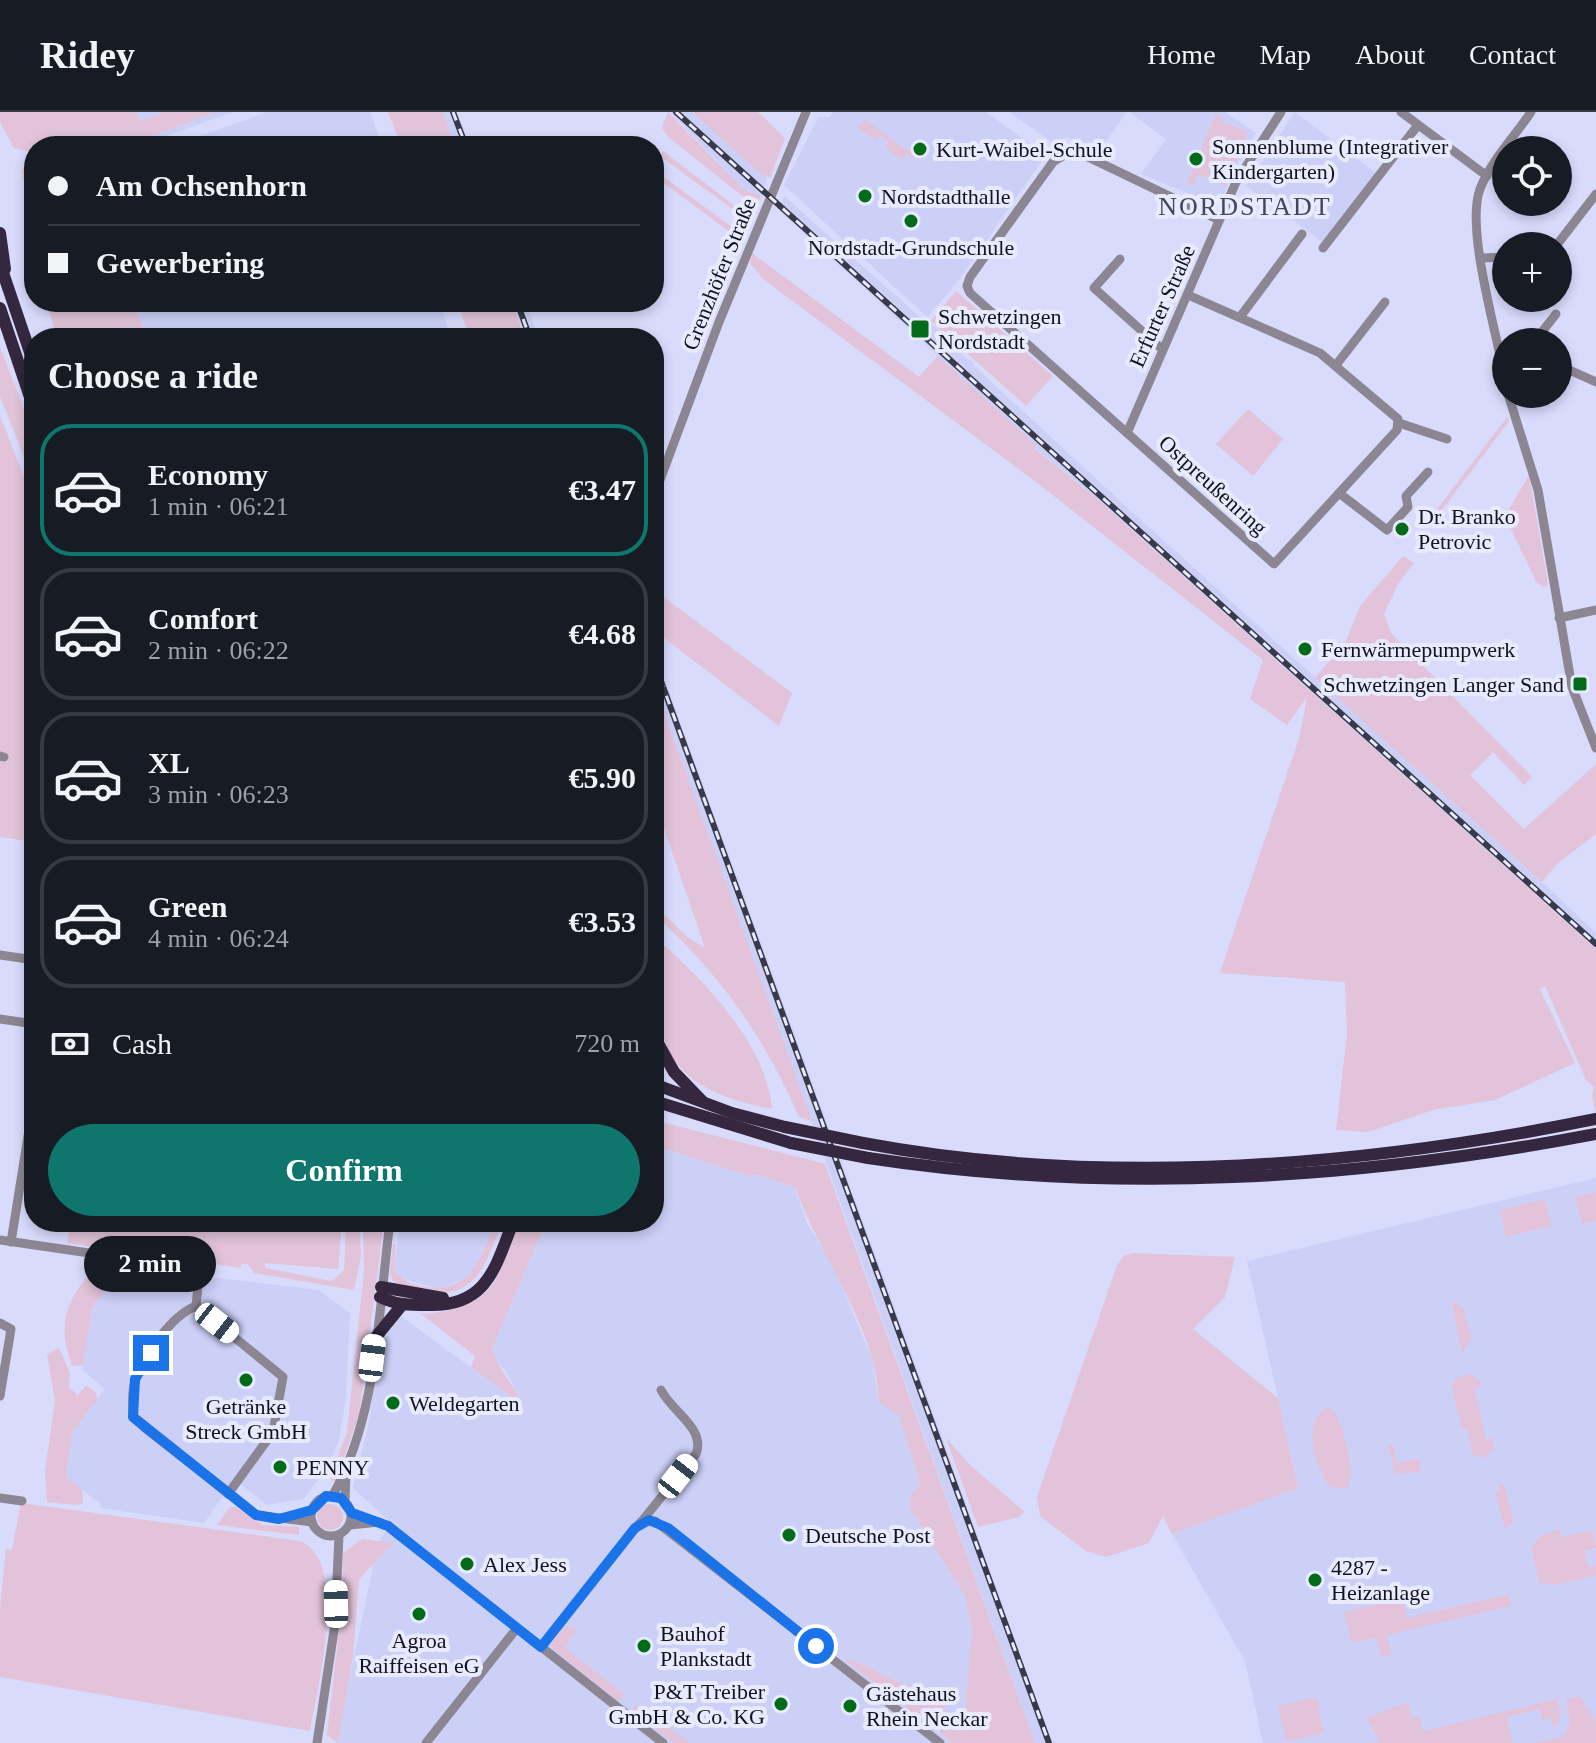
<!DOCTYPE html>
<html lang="en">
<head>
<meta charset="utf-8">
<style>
  :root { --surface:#171b24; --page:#242831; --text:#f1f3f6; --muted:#9ea1a6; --line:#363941; --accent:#0f766e }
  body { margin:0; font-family:"Times New Roman",serif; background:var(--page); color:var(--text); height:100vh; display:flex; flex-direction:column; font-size:30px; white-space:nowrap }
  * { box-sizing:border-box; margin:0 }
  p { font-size:26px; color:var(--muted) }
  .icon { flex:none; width:44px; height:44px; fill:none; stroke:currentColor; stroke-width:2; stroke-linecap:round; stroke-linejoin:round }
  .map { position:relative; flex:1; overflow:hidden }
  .drawer { position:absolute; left:24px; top:216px; width:640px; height:904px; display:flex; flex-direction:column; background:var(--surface); border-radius:32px; box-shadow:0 4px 12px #0003 }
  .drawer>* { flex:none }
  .banner { position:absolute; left:24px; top:24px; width:640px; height:176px; border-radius:32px; box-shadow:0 4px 12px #0003; display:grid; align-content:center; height:176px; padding:0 24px; background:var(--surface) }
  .tools { position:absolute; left:1492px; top:24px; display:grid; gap:16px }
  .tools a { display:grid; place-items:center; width:80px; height:80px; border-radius:50%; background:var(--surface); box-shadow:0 4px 12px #0003; font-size:40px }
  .end { position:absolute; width:36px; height:36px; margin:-18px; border:10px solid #1a73e8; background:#fff; box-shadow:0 0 0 4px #fff }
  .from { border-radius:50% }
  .bubble { position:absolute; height:56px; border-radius:28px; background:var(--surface); box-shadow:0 4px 12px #0003; font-size:26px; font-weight:700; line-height:56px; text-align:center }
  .car { position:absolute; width:24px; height:48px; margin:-24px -12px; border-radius:10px; box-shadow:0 0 6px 2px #0007; background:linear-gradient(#fff 24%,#345 0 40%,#fff 0 76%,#345 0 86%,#fff 0) }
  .banner b { display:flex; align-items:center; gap:28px; height:76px; font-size:30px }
  .banner b+b { border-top:2px solid var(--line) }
  .banner i { width:20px; height:20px; background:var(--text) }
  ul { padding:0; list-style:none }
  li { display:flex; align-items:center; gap:24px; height:132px; margin:0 16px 12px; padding:0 8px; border:4px solid var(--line); border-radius:32px }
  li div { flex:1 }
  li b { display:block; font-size:30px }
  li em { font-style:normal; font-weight:700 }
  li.current { border-color:var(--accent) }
  li>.icon { width:72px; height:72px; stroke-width:1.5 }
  h2 { padding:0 24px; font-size:36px; line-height:96px }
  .pay { display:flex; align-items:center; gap:20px; height:88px; padding:0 24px; font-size:30px }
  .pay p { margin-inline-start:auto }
  .primary-button { display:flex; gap:16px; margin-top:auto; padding:16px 24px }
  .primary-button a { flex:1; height:92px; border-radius:48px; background:var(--accent); color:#fff; font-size:32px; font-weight:700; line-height:92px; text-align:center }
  header { display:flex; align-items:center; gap:48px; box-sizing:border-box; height:112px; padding:0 40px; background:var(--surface); border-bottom:2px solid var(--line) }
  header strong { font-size:38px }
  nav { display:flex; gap:44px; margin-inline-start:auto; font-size:28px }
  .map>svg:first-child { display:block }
  .built { fill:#ccd0f7 }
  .green { fill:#e2c3d9 }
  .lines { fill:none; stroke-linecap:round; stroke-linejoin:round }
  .minor { stroke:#8c8693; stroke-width:9 }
  .highway { stroke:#34273f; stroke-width:12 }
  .rail-casing { stroke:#383949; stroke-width:6 }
  .rail { stroke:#e8eafe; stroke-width:3; stroke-dasharray:9; stroke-linecap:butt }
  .highway-bridge { stroke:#34273f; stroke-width:12 }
  .route { stroke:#1a73e8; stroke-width:10 }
  .poi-dot { fill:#026b19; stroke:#e8eafe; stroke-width:3 }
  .labels { text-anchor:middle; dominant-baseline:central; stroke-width:8; stroke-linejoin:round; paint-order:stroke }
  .poi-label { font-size:22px; fill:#13131f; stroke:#e8eafe; text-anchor:start }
  .street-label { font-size:22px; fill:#13131f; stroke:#e8eafe }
  .quarter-label { font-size:26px; letter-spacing:2px; fill:#444661; stroke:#e8eafe }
</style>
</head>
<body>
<header>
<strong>Ridey</strong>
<nav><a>Home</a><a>Map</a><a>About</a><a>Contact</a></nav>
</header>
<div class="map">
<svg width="1596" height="1631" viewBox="0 0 1596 1631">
  <rect width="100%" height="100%" fill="#d8dbfc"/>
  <!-- built -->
  <g class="built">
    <polygon points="108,0 233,0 139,34 121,34"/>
    <polygon points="267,0 370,0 382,34 173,34"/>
    <polygon points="443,0 457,0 470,34 455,34"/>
    <polygon points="670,0 692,0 767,65 762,84 744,78"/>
    <polygon points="833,0 986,0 1046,43 959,168 927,205 784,73 819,5 830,5"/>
    <polygon points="1009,0 1127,0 1100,38 1067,25 1054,32"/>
    <polygon points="1129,0 1225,0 1256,21 1235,56 1219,94 1141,62 1166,27"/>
    <polygon points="1295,0 1376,61 1323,130 1246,74"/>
    <polygon points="784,84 920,205 944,221 942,224 969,249 971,247 974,254 1132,400 1542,770 1596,821 1596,837 1102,391 1034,335 966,270 957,267 960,264 779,98"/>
    <polygon points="134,190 439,190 452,226 146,226"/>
    <polygon points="513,190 526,190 539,226 526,226"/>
    <polygon points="654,539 938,1314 1052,1631 1035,1631 654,573"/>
    <polygon points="654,1033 748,1064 758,1063 794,1074 807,1111 834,1155 872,1247 879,1290 899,1302 920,1372 910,1385 965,1484 972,1517 964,1618 956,1619 943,1593 863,1552 845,1547 952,1631 336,1631 378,1431 391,1411 353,1376 368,1315 378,1250 391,1211 402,1205 523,1293 505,1258 495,1248 492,1237 546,1110 654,1110"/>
    <polygon points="1596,1066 1596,1631 1263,1631 1245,1549 1172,1422 1298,1375 1247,1149"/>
    <polygon points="400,1110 495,1110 479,1151 469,1165 440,1177 400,1166 394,1158"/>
    <polygon points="123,1155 319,1178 350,1201 346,1287 338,1332 325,1360 303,1387 267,1393 235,1368 204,1411 100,1396 101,1392 66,1366 72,1320 105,1277 82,1258 92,1196"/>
  </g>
  <!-- green -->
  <g class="green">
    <polygon points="0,0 136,0 140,9 164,0 216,0 124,34 34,34 34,41 14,36 0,10"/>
    <polygon points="388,0 443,0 455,34 401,34"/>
    <polygon points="668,0 744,78 762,84 758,89 750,90 667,24 662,16"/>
    <polygon points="692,0 758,0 785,26 770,66 760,61"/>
    <polygon points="1216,2 1222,5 1221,9 1248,20 1226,74 1198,62 1193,74 1187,71"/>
    <polygon points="864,7 908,39 915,31 924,37 912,46 907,42 902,48 885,35 889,29 880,23 876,29 858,16"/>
    <polygon points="663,39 740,98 738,101 660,44"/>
    <polygon points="22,57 34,58 34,148"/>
    <polygon points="654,58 732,115 730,120 654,64"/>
    <polygon points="752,141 919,265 938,244 960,264 958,267 966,270 1036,333 1034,336 1102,391 1596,837 1596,1002 1592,985 1594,975 1586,968 1545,874 1540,877 1575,951 1495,988 1433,998 1368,1020 1336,1018 1347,922 1345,870 1220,861 1300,623 1307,585 1287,613 1250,587 1263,548 1036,370 763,167 750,151"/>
    <polygon points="956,179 1053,264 1026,294 931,209"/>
    <polygon points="46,190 134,190 146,226 57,226"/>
    <polygon points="457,190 512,190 525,226 470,226"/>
    <polygon points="0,235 34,323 34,371 0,284"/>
    <polygon points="1248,297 1283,327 1253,364 1216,332"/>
    <polygon points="0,304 34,390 34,730 0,725"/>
    <polygon points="1507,305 1509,309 1436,406 1432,404"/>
    <polygon points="1529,363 1548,472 1545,475 1537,471 1509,413 1508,399"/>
    <polygon points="1403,444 1414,451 1398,472 1384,502 1391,521 1532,665 1524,673 1493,640 1470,663 1524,717 1596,652 1596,722 1557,752 1542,770 1315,566 1346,529 1360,494"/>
    <polygon points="657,480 792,581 779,614 659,522"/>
    <path d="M 654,573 L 812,1009 L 799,1005 C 767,929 717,857 654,803 L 654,793 L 689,826 L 705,836 L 654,687 Z"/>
    <path d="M 654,824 C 701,865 767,932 772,997 C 658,975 654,928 654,824 Z"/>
    <path d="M 654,1008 L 825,1052 L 1035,1631 L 952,1631 L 939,1620 L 945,1610 L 926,1596 L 919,1605 L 842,1546 L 863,1552 L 943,1593 L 956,1619 L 964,1618 L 972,1517 L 965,1484 L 910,1396 L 910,1385 L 920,1372 L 899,1303 L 879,1291 C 877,1215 819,1144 795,1075 L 758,1063 L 748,1064 L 654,1033 Z"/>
    <polygon points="1596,1080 1596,1109 1582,1112 1575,1085"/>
    <polygon points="1545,1087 1551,1114 1506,1125 1500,1098"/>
    <polygon points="71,1110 243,1110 243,1121 246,1110 342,1110 338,1157 265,1151 265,1156 332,1169 344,1158 346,1110 359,1110 361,1144 354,1178 254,1161 248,1152 241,1152 241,1156 67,1131"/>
    <polygon points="363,1110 384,1110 359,1303 335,1370 330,1366 347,1320 364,1159"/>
    <path d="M 495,1110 L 503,1110 C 485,1151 477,1191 422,1178 C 412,1176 401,1175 392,1168 L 390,1159 L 393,1132 L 396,1133 L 394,1158 C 402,1169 413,1173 426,1175 C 471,1182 482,1144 495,1110 Z"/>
    <path d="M 519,1110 L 546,1110 L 492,1237 C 496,1253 516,1278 525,1295 L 471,1255 L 475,1244 L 421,1202 C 494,1197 496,1171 519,1110 Z"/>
    <polygon points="1133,1141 1235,1145 1225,1185 1193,1217 1278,1286 1298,1376 1172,1422 1163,1404 1149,1431 1106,1445 1086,1439 1040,1404 1037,1385 1117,1153 1123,1144"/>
    <path d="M 98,1150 L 123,1155 L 92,1196 L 83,1253 L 72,1254 C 55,1206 69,1188 98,1150 Z"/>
    <polygon points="1450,1181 1452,1189 1464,1197 1471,1226 1462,1242"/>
    <polygon points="59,1236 70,1261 69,1276 78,1283 86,1274 96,1280 97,1288 72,1320 66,1365 82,1378 83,1391 77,1393 47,1390 45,1359 55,1289 47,1242"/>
    <polygon points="1466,1262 1476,1265 1482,1274 1474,1276 1486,1328 1494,1326 1492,1340 1484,1346 1473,1343 1467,1317 1462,1318 1452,1277 1455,1267"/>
    <path d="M 1329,1295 C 1344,1305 1356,1362 1347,1377 L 1330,1375 C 1315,1357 1300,1305 1329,1295 Z"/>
    <polygon points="946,1326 971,1354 1024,1399 1019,1405 978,1415"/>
    <polygon points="1393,1332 1397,1351 1420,1346 1420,1360 1395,1362 1388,1333"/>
    <polygon points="1498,1371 1505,1374 1514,1409 1505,1418 1495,1379 1500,1378"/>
    <path d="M 21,1391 L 300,1429 C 350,1448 317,1577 310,1619 L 0,1565 L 0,1497 L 6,1437 L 12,1438 Z"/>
    <circle cx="330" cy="1405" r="13"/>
    <polygon points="230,1395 236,1395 262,1413 299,1415 299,1423 217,1413"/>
    <polygon points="1559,1417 1562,1425 1592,1418 1596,1436 1585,1439 1589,1455 1596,1454 1596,1463 1556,1473 1540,1471 1531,1437 1540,1424"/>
    <polygon points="362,1427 393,1431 359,1467 353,1544 338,1631 327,1623 343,1485 343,1441"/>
    <polygon points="1508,1482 1511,1494 1387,1523 1391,1543 1381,1545 1377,1526 1351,1530 1344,1500 1402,1486 1407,1506"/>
    <polygon points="565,1513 577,1517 565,1536 624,1582 618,1589 552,1536 552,1530"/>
    <polygon points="1579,1583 1596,1610 1596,1631 1533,1631 1563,1625 1570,1611 1566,1588"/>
    <polygon points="1316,1585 1324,1621 1286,1630 1278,1594"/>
    <polygon points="1557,1587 1561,1606 1553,1618 1551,1606 1542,1608 1539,1597 1507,1605 1512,1631 1380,1631 1367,1605 1409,1590 1412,1606 1419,1605 1423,1619"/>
    <polygon points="636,1593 690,1631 674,1631 631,1599"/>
  </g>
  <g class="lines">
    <!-- minor -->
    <g class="minor">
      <polyline points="1401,0 1487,64"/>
      <polyline points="1556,134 1596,82"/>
      <polyline points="1323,136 1418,13"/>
      <polyline points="1482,146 1506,145"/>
      <polyline points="1120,147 1094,176 1162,237"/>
      <polyline points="1188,183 1320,241 1398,307 1397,318 1274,452 970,181 967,174 970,165 1053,50 1068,41 1088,45 1219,108"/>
      <polyline points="1240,205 1302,122"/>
      <polyline points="1534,230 1556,202"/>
      <polyline points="1336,253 1385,190"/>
      <polyline points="1558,253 1596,270"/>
      <path d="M 1506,271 C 1498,226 1465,117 1480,77 C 1490,50 1515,24 1531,0"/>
      <polyline points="1508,282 1538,378 1572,575 1596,636"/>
      <polyline points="1399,311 1447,327"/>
      <polyline points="1127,321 1236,70 1281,0"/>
      <polyline points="1339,381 1387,418 1408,395 1406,384 1428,360"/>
      <polyline points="654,384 719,210 806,0"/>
      <polyline points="1559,506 1596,498"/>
      <polyline points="0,644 4,645"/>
      <polyline points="0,843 34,848"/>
      <polyline points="0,907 34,912"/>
      <polyline points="0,1128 185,1155 199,1164 196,1194"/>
      <polyline points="11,1130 34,987"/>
      <polyline points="0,1211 11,1217 0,1284"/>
      <path d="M 228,1382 L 273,1320 L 283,1265 L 196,1194 C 172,1203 144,1243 136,1267 C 131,1279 133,1293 133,1305 L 146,1317 L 256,1403 L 312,1410"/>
      <path d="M 333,1383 C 378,1302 378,1201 390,1110"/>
      <circle cx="331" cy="1404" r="20"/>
      <polyline points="0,1386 22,1389"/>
      <polyline points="345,1388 346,1361"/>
      <polyline points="352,1401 388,1414 663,1631"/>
      <path d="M 642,1409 L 696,1342 C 706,1317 673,1301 661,1278"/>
      <polyline points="350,1413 379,1410"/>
      <polyline points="541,1535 635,1416 642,1409 655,1409 940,1631"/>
      <polyline points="317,1631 335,1512 339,1423"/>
      <polyline points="426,1631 517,1516"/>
    </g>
    <!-- highway -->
    <g class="highway">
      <polyline points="0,121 5,157"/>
      <polyline points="0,152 34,252"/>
      <polyline points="0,196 34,297"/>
      <polyline points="654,924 674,960 702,989"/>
      <polyline points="654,972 732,1001 785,1015"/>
      <polyline points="654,989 791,1031"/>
      <path d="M 863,1031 C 1103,1076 1358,1055 1596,1007"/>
      <path d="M 868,1046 C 1112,1083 1354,1068 1596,1022"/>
      <polyline points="381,1175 443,1186"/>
      <path d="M 380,1185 C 396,1193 410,1193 428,1193 C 487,1195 495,1156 513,1110"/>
      <polyline points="375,1226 402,1193"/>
    </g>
    <!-- rail casing -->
    <g class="rail-casing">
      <g id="rail">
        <polyline points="453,0 466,34"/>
        <polyline points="676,0 1596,832"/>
        <polyline points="517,190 530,226"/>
        <polyline points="654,550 1049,1631"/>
      </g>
    </g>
    <!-- rail -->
    <use href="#rail" class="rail"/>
    <!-- highway-bridge -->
    <g class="highway-bridge">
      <polyline points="785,1015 863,1031"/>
      <polyline points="791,1031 868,1046"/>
    </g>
  </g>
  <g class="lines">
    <!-- route -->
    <polyline class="route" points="151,1241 135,1267 133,1305 256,1403 279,1407 312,1398 326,1384 341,1386 352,1401 388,1414 541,1535 635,1416 649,1408 668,1416 816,1534"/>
  </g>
  <!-- markers -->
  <g class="poi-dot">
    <circle cx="920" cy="37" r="8"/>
    <circle cx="1196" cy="47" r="8"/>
    <circle cx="865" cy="84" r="8"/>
    <circle cx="911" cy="109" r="8"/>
    <rect x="910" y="207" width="20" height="20" rx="4"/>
    <circle cx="1402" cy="417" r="8"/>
    <circle cx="1305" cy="537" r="8"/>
    <rect x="1572" y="564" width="16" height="16" rx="4"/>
    <circle cx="246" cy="1268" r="8"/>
    <circle cx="393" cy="1291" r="8"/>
    <circle cx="280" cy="1355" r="8"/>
    <circle cx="789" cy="1423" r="8"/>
    <circle cx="467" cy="1452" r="8"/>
    <circle cx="1315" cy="1468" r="8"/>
    <circle cx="419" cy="1502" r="8"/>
    <circle cx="644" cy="1534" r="8"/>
    <circle cx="781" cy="1592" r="8"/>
    <circle cx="850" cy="1594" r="8"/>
  </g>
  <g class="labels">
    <!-- poi labels -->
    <g class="poi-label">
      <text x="1212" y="34">Sonnenblume (Integrativer<tspan x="1212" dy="25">Kindergarten)</tspan></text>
      <text x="936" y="37">Kurt-Waibel-Schule</text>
      <text x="881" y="84">Nordstadthalle</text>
      <text x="911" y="135" text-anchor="middle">Nordstadt-Grundschule</text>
      <text x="938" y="204">Schwetzingen<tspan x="938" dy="25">Nordstadt</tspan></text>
      <text x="1418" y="404">Dr. Branko<tspan x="1418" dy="25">Petrovic</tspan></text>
      <text x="1321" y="537">Fernwärmepumpwerk</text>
      <text x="1564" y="572" text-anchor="end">Schwetzingen Langer Sand</text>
      <text x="409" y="1291">Weldegarten</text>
      <text x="246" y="1294" text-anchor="middle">Getränke<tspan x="246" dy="25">Streck GmbH</tspan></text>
      <text x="296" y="1355">PENNY</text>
      <text x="805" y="1423">Deutsche Post</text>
      <text x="483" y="1452">Alex Jess</text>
      <text x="1331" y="1455">4287 -<tspan x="1331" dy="25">Heizanlage</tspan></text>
      <text x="660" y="1521">Bauhof<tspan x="660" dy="25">Plankstadt</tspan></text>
      <text x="419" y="1528" text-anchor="middle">Agroa<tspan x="419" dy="25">Raiffeisen eG</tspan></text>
      <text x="765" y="1579" text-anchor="end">P&amp;T Treiber<tspan x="765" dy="25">GmbH &amp; Co. KG</tspan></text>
      <text x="866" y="1581">Gästehaus<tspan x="866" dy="25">Rhein Neckar</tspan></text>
    </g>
    <!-- street labels -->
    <g class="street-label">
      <text transform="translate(719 162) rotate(-68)">Grenzhöfer Straße</text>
      <text transform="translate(1162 194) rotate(-66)">Erfurter Straße</text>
      <text transform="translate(1213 373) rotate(42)">Ostpreußenring</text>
    </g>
    <!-- quarter labels -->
    <g class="quarter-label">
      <text x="1245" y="94">NORDSTADT</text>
    </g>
  </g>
</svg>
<div class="tools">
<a><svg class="icon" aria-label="locate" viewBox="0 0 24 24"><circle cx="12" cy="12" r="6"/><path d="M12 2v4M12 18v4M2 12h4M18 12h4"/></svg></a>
<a>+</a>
<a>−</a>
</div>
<i class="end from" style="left:816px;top:1534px"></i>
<i class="end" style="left:151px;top:1241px"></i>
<div class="bubble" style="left:84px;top:1124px;width:132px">2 min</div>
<i class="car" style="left:217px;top:1211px;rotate:128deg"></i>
<i class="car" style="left:372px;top:1246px;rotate:7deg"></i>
<i class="car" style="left:678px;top:1364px;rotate:38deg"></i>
<i class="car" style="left:336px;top:1492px;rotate:359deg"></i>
<div class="banner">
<b><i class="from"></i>Am Ochsenhorn</b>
<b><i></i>Gewerbering</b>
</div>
<section class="drawer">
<h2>Choose a ride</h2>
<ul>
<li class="current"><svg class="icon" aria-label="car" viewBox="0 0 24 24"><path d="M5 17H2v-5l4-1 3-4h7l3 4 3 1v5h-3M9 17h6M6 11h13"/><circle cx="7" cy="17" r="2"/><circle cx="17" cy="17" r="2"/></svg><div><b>Economy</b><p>1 min · 06:21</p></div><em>€3.47</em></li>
<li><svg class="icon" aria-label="car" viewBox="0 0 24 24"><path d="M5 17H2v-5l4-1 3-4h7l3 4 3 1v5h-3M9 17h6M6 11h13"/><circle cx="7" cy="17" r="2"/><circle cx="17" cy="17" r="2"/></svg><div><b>Comfort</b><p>2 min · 06:22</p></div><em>€4.68</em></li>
<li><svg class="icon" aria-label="car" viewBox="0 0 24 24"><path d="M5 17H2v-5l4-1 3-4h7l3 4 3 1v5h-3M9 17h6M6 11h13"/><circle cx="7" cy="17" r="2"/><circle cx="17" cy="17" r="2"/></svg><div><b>XL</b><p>3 min · 06:23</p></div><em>€5.90</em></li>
<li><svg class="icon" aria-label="car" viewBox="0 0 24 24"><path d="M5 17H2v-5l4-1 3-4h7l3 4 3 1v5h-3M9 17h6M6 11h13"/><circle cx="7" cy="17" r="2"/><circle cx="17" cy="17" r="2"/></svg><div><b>Green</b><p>4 min · 06:24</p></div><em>€3.53</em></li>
</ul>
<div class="pay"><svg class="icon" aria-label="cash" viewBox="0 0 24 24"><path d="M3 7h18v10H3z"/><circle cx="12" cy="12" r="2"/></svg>Cash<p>720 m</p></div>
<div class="primary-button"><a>Confirm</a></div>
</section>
</div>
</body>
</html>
